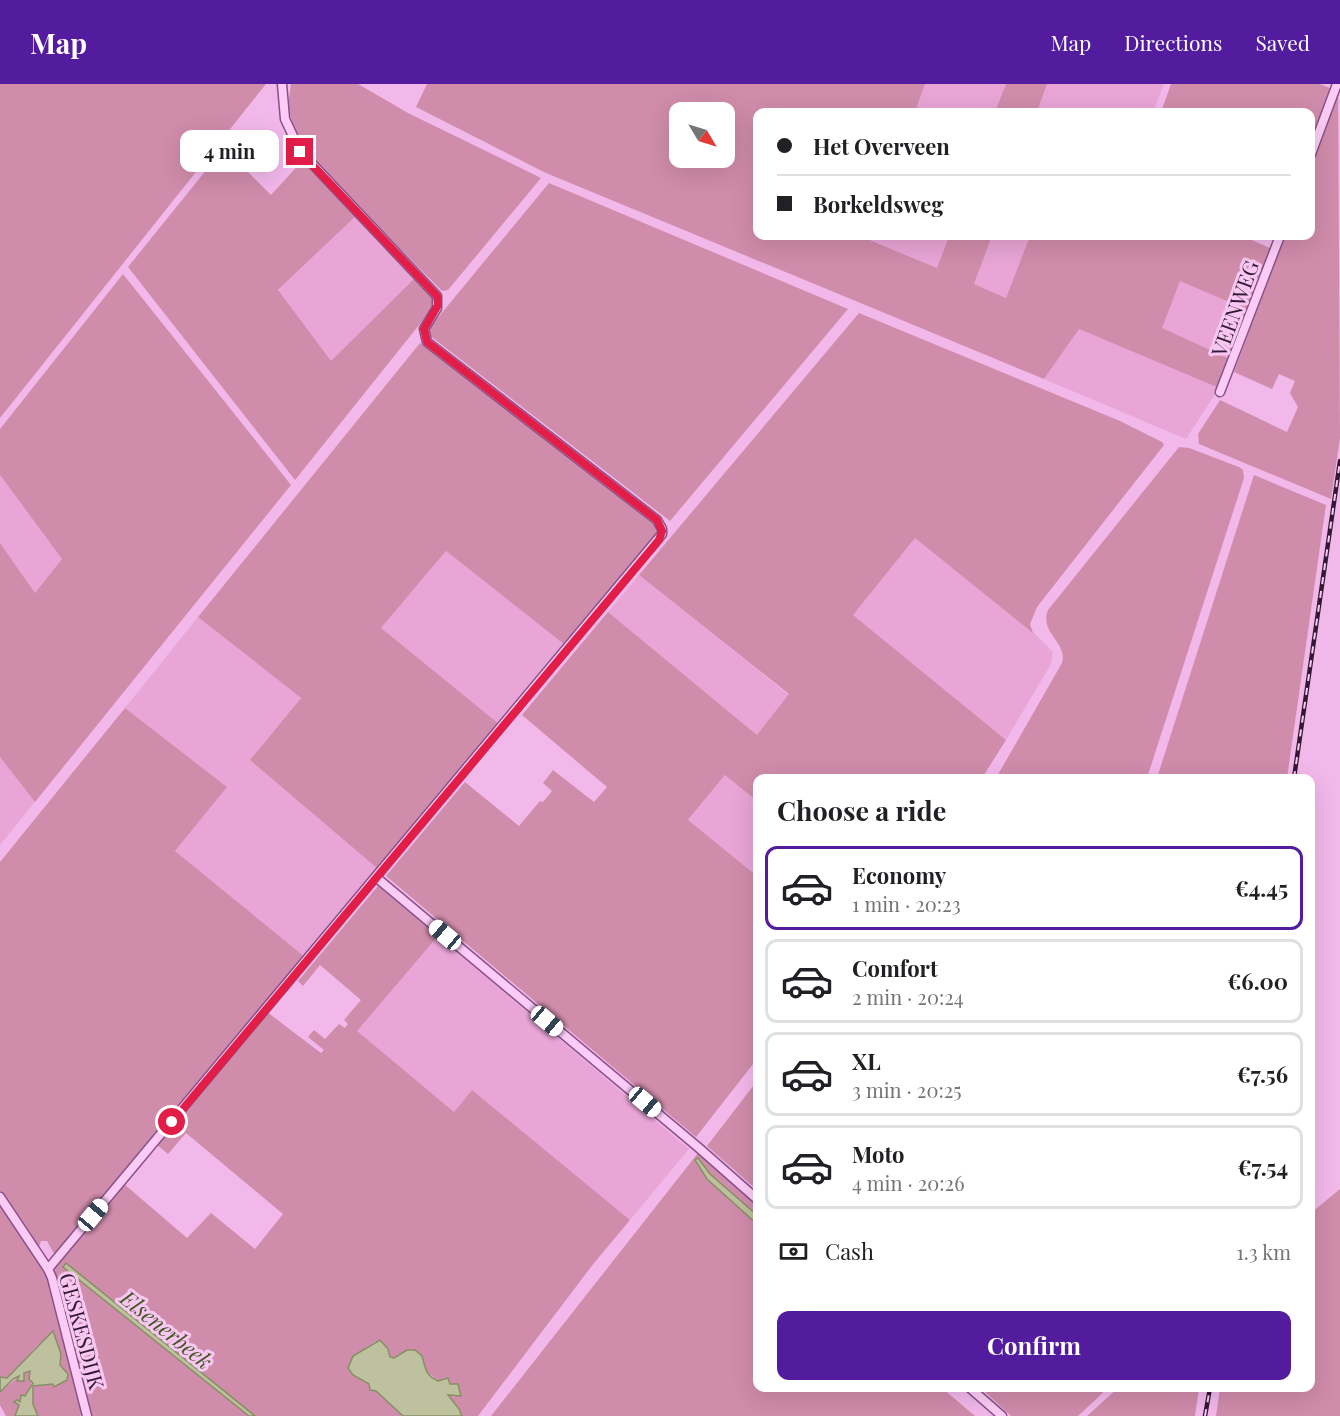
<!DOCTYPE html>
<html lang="en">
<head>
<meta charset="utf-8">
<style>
  :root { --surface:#fff; --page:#f6f6f6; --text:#202124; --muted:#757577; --line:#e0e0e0; --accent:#531c9e }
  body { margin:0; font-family:"Playfair Display",serif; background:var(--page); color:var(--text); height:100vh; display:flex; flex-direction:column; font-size:22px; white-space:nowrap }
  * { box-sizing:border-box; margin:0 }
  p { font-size:20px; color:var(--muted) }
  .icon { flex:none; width:33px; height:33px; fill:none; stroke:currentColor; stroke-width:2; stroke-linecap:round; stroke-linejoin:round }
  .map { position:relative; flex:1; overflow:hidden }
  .sheet { position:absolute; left:753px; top:690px; width:562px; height:618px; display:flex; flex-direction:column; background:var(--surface); border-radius:12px; box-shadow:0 6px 24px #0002 }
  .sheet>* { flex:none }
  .guide { position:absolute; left:753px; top:24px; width:562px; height:132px; border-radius:12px; box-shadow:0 6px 24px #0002; display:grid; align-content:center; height:132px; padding:0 24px; background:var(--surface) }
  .needle { width:39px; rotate:128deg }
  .fabs { position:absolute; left:669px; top:18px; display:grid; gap:12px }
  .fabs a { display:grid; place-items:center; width:66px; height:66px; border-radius:12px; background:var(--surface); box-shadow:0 6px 24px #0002; font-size:30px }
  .end { position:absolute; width:27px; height:27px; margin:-14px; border:8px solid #e11d48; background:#fff; box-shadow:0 0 0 3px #fff }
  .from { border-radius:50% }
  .bubble { position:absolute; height:42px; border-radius:12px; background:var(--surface); box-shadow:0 6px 24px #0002; font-size:20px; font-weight:700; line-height:42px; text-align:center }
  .car { position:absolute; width:18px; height:36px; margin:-18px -9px; border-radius:8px; box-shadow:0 0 4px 2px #0007; background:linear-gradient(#fff 24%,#345 0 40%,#fff 0 76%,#345 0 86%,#fff 0) }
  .guide b { display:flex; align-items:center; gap:21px; height:57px; font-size:22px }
  .guide b+b { border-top:2px solid var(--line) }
  .guide i { width:15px; height:15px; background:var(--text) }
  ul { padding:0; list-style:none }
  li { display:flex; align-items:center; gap:18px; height:84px; margin:0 12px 9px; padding:0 12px; border:3px solid var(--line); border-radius:12px }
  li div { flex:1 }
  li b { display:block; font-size:22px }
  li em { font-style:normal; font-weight:700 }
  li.selected { border-color:var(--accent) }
  li>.icon { width:54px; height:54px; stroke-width:1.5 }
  h2 { padding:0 24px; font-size:27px; line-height:72px }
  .pay { display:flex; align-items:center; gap:15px; height:66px; padding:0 24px; font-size:22px }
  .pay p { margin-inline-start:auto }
  .cta { display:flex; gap:12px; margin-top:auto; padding:12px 24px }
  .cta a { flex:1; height:69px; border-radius:12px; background:var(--accent); color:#fff; font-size:24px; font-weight:700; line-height:69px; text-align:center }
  header { display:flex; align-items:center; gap:36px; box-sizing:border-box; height:84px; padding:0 30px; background:var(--accent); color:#fff }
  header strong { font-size:28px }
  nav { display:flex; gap:33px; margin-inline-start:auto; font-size:21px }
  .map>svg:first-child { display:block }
  .farmland { fill:#e8a5d6 }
  .green { fill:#d08cab; fill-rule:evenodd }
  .water { fill:#bdc19e; stroke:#878f65; stroke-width:1.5 }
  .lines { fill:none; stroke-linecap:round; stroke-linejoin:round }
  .minor-casing { stroke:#875289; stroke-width:11 }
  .minor { stroke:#fcccf6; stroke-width:8 }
  .rail-casing { stroke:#341936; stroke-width:4.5 }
  .rail { stroke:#f9c8f2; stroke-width:2; stroke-dasharray:7; stroke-linecap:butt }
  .route { stroke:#e11d48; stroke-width:8 }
  .labels { text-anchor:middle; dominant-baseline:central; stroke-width:6; stroke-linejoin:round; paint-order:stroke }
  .street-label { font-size:21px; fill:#341936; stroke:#f9c8f2 }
  .water-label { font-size:22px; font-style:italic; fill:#465826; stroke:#f9c8f2 }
</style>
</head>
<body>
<header>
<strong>Map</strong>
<nav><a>Map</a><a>Directions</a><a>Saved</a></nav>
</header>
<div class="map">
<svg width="1340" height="1332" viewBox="0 0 1340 1332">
  <rect width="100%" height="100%" fill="#f2b8ea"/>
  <!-- farmland -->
  <g class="farmland">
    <polygon points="925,0 1006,0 995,28 915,28"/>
    <polygon points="1047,0 1164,0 1153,28 1037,28"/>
    <polygon points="357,131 417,192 331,278 278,207"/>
    <polygon points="871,152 949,152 937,184 869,155"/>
    <polygon points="992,152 1030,152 1006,214 974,200"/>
    <polygon points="1180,196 1250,227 1232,276 1161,244"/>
    <polygon points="1079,245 1219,304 1186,355 1044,295"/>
    <polygon points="0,391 62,475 35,509 0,459"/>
    <polygon points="915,454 1033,548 1053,568 1051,580 1006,656 853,531"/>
    <polygon points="446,467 565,561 499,640 380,545"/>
    <polygon points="639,491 789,611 757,651 608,528"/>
    <polygon points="198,533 301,614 250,676 378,785 305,873 175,767 227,703 125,624"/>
    <polygon points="0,673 35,718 0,761"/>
    <polygon points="725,691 757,717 757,793 688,737"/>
    <polygon points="438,852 689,1065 630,1136 472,1006 454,1028 356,947"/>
  </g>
  <!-- green -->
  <g class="green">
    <polygon points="0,0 266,0 0,334"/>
    <polygon points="291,0 358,0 408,29 541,94 448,206 442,207 331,96 301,61 293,44 288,21"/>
    <path d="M 427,0 L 925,0 L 915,28 L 758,28 L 758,152 L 871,152 L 870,156 L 937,184 L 949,152 L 992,152 L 974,200 L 1006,214 L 1030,152 L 1243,152 L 1272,165 L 1250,227 L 1180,197 L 1162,244 L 1232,276 L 1219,304 L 1079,245 L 1044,295 L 546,89 L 416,23 ZM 680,28 L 724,28 L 724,74 L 680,74 Z"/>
    <polygon points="1006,0 1047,0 1037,28 995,28"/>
    <polygon points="1171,0 1320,0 1330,4 1311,58 1311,28 1161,28"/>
    <polygon points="1338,0 1340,354 1331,415 1199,360 1198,350 1220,316 1287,348 1298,323 1290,309 1295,297 1279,290 1272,305 1234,288 1284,152 1311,152 1311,77"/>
    <polygon points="224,64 271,111 304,75 357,131 278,206 331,277 417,192 433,213 435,221 295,396 128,183"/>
    <polygon points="549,99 848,225 670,437 429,251 428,246 431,242"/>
    <polygon points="123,190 291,401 35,718 0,673 0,459 35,509 62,475 0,391 0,345"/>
    <polygon points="859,229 1120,337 1162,358 1164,361 1037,523 1030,540 1033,549 915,454 853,531 1006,656 982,694 758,694 757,717 725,691 688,736 758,793 757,975 696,1053 386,792 465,698 519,742 540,717 543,718 552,707 543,699 553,686 594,718 607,703 522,631 608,528 757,651 789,610 639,491"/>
    <polygon points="420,259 657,441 656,453 565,561 446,467 381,544 499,640 378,785 250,676 301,614 198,533"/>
    <path d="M 1179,363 L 1189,364 L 1239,383 L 1243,386 L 1244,394 L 1147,694 L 996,694 L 1062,579 C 1068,558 1039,549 1048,526 Z"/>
    <polygon points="1254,391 1326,421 1287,694 1157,694"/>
    <polygon points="125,624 227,703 175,767 305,873 56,1173 47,1157 41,1157 38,1165 0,1107 0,778"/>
    <polygon points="378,802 438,852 357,947 454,1028 472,1006 630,1136 594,1179 478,1332 462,1332 459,1324 448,1311 455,1313 445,1294 439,1297 401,1269 394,1274 390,1273 388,1265 376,1257 358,1269 353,1291 369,1301 403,1332 255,1332 63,1183 249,1332 91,1332 54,1192 56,1181 124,1100 187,1154 211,1129 255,1165 283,1130 186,1049 168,1070 156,1060 267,928 321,969 324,966 308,953 314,946 325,955 339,940 345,944 348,940 344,936 361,916 320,881 303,902 298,897"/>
    <polygon points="757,997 757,1106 707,1062"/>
    <polygon points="698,1069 757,1122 757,1131 710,1090 698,1074 696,1077 707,1095 757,1140 758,1304 942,1304 975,1332 491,1332"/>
    <polygon points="1340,1105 1340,1332 1216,1332 1220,1304 1311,1304 1311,1129"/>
    <polygon points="0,1119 46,1190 81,1330 80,1332 38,1332 33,1320 33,1302 67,1296 68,1293 60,1280 61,1270 53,1247 32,1267 25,1279 7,1294 0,1293"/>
    <path d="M 30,1287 C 33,1296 32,1304 25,1312 L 21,1312 L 15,1332 L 6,1332 L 0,1321 L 0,1308 L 19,1292 L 18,1296 L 24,1294 L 24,1289 Z"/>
    <polygon points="981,1304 1108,1304 1078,1332 1011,1332"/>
    <polygon points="1118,1304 1199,1304 1195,1332 1087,1332"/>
  </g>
  <!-- water -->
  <g class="water">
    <polygon points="698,1074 710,1090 757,1131 757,1140 707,1095 695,1076"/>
    <polygon points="66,1179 255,1332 249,1332 63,1183"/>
    <path d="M 53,1247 L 61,1270 L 60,1281 L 68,1290 L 67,1296 L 54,1303 L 53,1300 L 33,1302 L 33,1320 L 38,1332 L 15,1332 L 19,1321 L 14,1318 L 17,1316 L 20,1318 L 21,1311 L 25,1312 L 33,1299 L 29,1295 L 30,1287 L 24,1289 L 24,1297 L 17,1297 L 19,1292 L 13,1295 L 0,1308 L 0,1293 L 7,1294 C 23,1278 37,1263 53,1247 Z"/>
    <path d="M 380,1256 L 388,1265 L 390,1273 L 394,1274 L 407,1266 L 415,1266 L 422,1272 C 426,1285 425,1291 438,1297 L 448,1294 L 450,1300 L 458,1300 L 461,1312 L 448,1311 L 459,1325 L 462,1332 L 403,1332 L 376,1307 L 370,1306 L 369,1300 L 353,1291 L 348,1284 L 353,1272 Z"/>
  </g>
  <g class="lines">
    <!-- minor casing -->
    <g class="minor-casing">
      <g id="minor">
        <polyline points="1311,70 1337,0"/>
        <polyline points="1220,308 1280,152"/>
        <polyline points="377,794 699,1064 758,1116"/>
        <polyline points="0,1113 48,1185 52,1194 87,1332"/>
        <polyline points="48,1185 662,450 662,445 657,436 427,258 424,245 437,224 437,212 300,67 285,35 282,0"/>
        <polyline points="970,1304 1002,1332"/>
      </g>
    </g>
    <!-- minor -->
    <use href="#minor" class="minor"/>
    <!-- rail casing -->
    <g class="rail-casing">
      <g id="rail">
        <polyline points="1294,694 1340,377"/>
        <polyline points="1205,1332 1210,1304"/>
      </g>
    </g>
    <!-- rail -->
    <use href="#rail" class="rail"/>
  </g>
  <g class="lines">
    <!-- route -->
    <polyline class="route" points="172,1038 659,456 662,447 657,436 427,258 424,245 438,221 437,212 300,68"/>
  </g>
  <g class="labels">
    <!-- street labels -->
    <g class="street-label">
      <text transform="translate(1234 224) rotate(-70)">VEENWEG</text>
      <text transform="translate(83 1247) rotate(75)">GESKESDIJK</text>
    </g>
    <!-- water labels -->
    <g class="water-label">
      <text transform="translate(167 1245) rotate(39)">Elsenerbeek</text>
    </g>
  </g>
</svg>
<div class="fabs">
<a><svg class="needle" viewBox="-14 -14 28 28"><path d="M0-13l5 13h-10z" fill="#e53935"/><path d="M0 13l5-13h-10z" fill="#757577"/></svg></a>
</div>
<i class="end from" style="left:172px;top:1038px"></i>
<i class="end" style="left:300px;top:68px"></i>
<div class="bubble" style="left:180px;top:46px;width:99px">4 min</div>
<i class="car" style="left:445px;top:851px;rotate:310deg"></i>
<i class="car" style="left:547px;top:937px;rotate:130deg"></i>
<i class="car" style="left:645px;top:1018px;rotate:130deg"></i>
<i class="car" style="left:93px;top:1131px;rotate:40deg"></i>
<div class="guide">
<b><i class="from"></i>Het Overveen</b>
<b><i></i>Borkeldsweg</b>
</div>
<section class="sheet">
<h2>Choose a ride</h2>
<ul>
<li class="selected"><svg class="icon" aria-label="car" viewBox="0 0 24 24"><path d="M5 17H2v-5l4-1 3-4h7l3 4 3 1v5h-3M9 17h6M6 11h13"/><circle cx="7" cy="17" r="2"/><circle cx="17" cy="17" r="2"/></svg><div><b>Economy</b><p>1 min · 20:23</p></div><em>€4.45</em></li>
<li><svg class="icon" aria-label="car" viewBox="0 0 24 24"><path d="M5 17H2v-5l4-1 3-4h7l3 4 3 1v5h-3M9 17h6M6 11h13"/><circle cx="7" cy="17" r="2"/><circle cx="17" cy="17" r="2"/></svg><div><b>Comfort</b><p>2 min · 20:24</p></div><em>€6.00</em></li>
<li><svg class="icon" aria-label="car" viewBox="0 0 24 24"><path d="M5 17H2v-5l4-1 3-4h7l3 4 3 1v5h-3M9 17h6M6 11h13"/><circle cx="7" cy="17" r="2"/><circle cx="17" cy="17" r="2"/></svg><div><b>XL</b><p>3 min · 20:25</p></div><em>€7.56</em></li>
<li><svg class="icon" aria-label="car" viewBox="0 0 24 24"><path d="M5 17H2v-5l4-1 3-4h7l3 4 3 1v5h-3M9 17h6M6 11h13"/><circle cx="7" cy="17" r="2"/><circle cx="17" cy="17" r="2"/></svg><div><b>Moto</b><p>4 min · 20:26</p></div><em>€7.54</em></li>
</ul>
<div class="pay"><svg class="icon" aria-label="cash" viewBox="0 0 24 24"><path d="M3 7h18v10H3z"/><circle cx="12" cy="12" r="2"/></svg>Cash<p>1.3 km</p></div>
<div class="cta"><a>Confirm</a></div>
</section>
</div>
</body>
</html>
